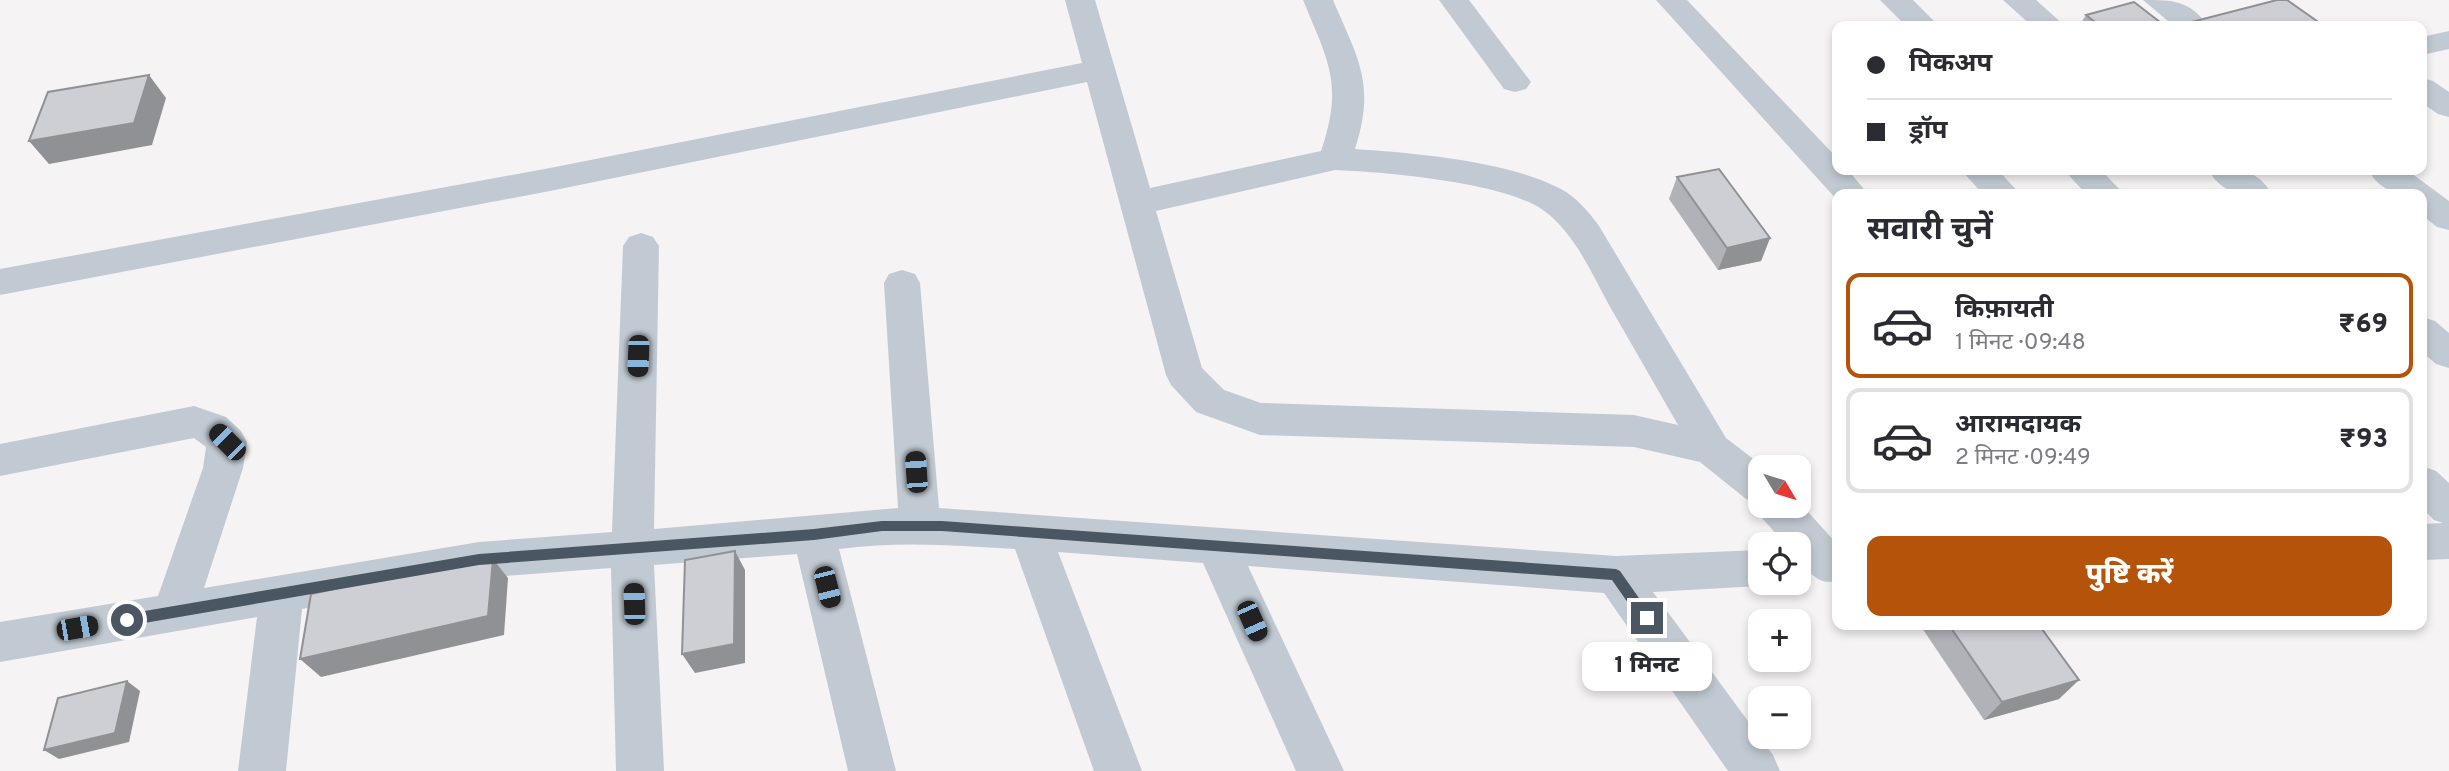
<!DOCTYPE html>
<html lang="hi">
<head>
<meta charset="utf-8">
<style>
  :root { --surface:#fff; --page:#f7f7f7; --text:#2b2b33; --muted:#7c7c81; --line:#e1e1e2; --accent:#b45309 }
  body { margin:0; font-family:Overpass,"Noto Sans Devanagari",sans-serif; background:var(--page); color:var(--text); height:100vh; display:flex; flex-direction:column; font-size:26px; white-space:nowrap }
  * { box-sizing:border-box; margin:0 }
  p { font-size:23px; color:var(--muted) }
  .icon { flex:none; width:38px; height:38px; fill:none; stroke:currentColor; stroke-width:2; stroke-linecap:round; stroke-linejoin:round }
  .map { position:relative; flex:1; overflow:hidden }
  .drawer { position:absolute; left:1832px; top:189px; width:595px; height:441px; display:flex; flex-direction:column; background:var(--surface); border-radius:14px; box-shadow:0 4px 10px #0003 }
  .drawer>* { flex:none }
  .top-card { position:absolute; left:1832px; top:21px; width:595px; height:154px; border-radius:14px; box-shadow:0 4px 10px #0003; display:grid; align-content:center; height:154px; padding:0 35px; background:var(--surface) }
  .needle { width:46px; rotate:128deg }
  .tools { position:absolute; left:1748px; top:455px; display:grid; gap:14px }
  .tools a { display:grid; place-items:center; width:63px; height:63px; border-radius:14px; background:var(--surface); box-shadow:0 4px 10px #0003; font-size:35px }
  .end { position:absolute; width:32px; height:32px; margin:-16px; border:9px solid #4a5661; background:#fff; box-shadow:0 0 0 4px #fff }
  .from { border-radius:50% }
  .bubble { position:absolute; height:49px; border-radius:14px; background:var(--surface); box-shadow:0 4px 10px #0003; font-size:23px; font-weight:800; line-height:49px; text-align:center }
  .car { position:absolute; width:21px; height:42px; margin:-21px -10px; border-radius:9px; box-shadow:0 0 5px 2px #0007; background:linear-gradient(#222 24%,#8ab4d8 0 40%,#222 0 76%,#8ab4d8 0 86%,#222 0) }
  .top-card b { display:flex; align-items:center; gap:24px; height:66px; font-size:26px }
  .top-card b+b { border-top:2px solid var(--line) }
  .top-card i { width:18px; height:18px; background:var(--text) }
  ul { padding:0; list-style:none }
  li { display:flex; align-items:center; gap:21px; height:105px; margin:0 14px 10px; padding:0 21px; border:4px solid var(--line); border-radius:14px }
  li div { flex:1 }
  li b { display:block; font-size:26px }
  li em { font-style:normal; font-weight:800 }
  li.selected { border-color:var(--accent) }
  li>.icon { width:63px; height:63px; stroke-width:1.5 }
  h2 { padding:0 35px; font-size:32px; line-height:84px }
  .primary-button { display:flex; gap:14px; margin-top:auto; padding:14px 35px }
  .primary-button a { flex:1; height:80px; border-radius:14px; background:var(--accent); color:#fff; font-size:28px; font-weight:800; line-height:80px; text-align:center }
  .map>svg:first-child { display:block }
  .lines { fill:none; stroke-linecap:round; stroke-linejoin:round }
  .minor { fill:#c1cad2; fill-rule:evenodd }
  .wall { fill:#b0b2b7 }
  .shaded-wall { fill:#909195 }
  .building { fill:#cdcfd5; stroke:#909195; stroke-width:2 }
  .route { fill:#4a5661 }
</style>
</head>
<body>
<div class="map">
<svg width="2449" height="771" viewBox="0 0 2449 771">
  <rect width="100%" height="100%" fill="#f5f3f3"/>
  <g class="lines">
    <!-- minor -->
    <g class="minor">
      <path d="M 1065,0 L 1095,0 L 1150,188 L 1321,151 C 1344,84 1328,61 1303,0 L 1333,0 C 1358,59 1376,83 1355,149 C 1415,153 1508,161 1561,189 C 1577,198 1589,212 1599,226 L 1726,438 L 1764,467 L 1760,467 L 1760,506 L 1799,506 L 1799,502 L 1838,545 L 1838,580 C 1820,587 1810,573 1799,561 L 1799,544 L 1785,544 L 1762,518 L 1756,506 L 1758,503 L 1746,499 L 1700,462 L 1634,447 L 1260,435 L 1196,412 L 1171,385 L 1166,375 L 1087,82 L 550,191 L 0,295 L 0,269 L 550,168 L 1082,63 ZM 1335,170 C 1385,172 1503,182 1543,210 C 1574,232 1591,272 1609,305 C 1632,345 1655,385 1678,425 L 1634,415 L 1261,403 L 1224,390 L 1202,368 L 1156,211 Z"/>
      <polygon points="1439,0 1469,0 1531,82 1526,89 1515,92 1504,89"/>
      <polygon points="1656,0 1687,0 1838,159 1838,170 1848,170 1868,194 1838,194 1838,201"/>
      <polygon points="1880,0 1913,0 1939,26 1906,26"/>
      <polygon points="2003,0 2036,0 2065,26 2032,26"/>
      <path d="M 2143,0 C 2172,0 2190,0 2208,26 L 2174,26 Z"/>
      <polygon points="2449,31 2449,49 2422,55 2422,37"/>
      <polygon points="2422,78 2433,81 2449,92 2449,117 2438,114 2422,103"/>
      <polygon points="1961,170 1998,170 2020,194 1983,194"/>
      <polygon points="2064,170 2101,170 2124,194 2086,194"/>
      <path d="M 2208,170 C 2236,169 2256,167 2272,194 C 2244,195 2225,197 2208,170 Z"/>
      <path d="M 2368,170 L 2407,170 L 2449,201 L 2449,230 L 2437,227 L 2422,215 L 2422,194 C 2397,194 2382,193 2368,170 Z"/>
      <path d="M 641,233 L 653,237 L 659,246 L 654,529 L 898,508 L 884,283 L 889,274 L 902,270 L 915,274 L 920,283 L 939,508 L 1616,556 L 1760,550 L 1760,583 L 1770,583 L 1760,586 L 1653,592 L 1773,755 L 1780,771 L 1728,771 L 1604,593 L 1248,566 L 1344,771 L 1296,771 L 1203,563 L 1058,552 L 1142,771 L 1094,771 L 1015,549 C 955,545 898,541 839,549 L 896,771 L 848,771 L 797,554 L 654,565 L 664,771 L 616,771 L 611,568 L 479,578 L 302,609 L 286,771 L 238,771 L 257,617 L 0,662 L 0,622 L 158,596 L 203,468 L 206,447 L 194,438 L 0,476 L 0,444 L 194,406 L 226,417 L 241,431 L 247,442 L 243,468 L 204,588 L 479,542 L 612,532 L 623,246 L 629,237 Z"/>
      <polygon points="2422,317 2435,321 2449,333 2449,368 2436,364 2422,352"/>
      <polygon points="2422,466 2436,471 2449,483 2449,559 2422,560 2422,524 2443,523 2434,520 2422,508"/>
    </g>
  </g>
  <!-- wall -->
  <g class="wall">
    <polygon points="2086,15 2165,26 2079,26"/>
    <polygon points="1677,177 1770,238 1761,261 1718,270 1669,199"/>
    <polygon points="1920,625 2039,625 2059,699 1984,720"/>
  </g>
  <!-- shaded-wall -->
  <g class="shaded-wall">
    <polygon points="149,75 166,98 152,145 49,164 29,141"/>
    <polygon points="1770,238 1761,261 1718,270 1727,248"/>
    <polygon points="735,551 745,570 745,663 695,673 682,654"/>
    <polygon points="493,559 508,578 504,635 321,677 300,659"/>
    <polygon points="2079,680 2059,699 1984,720 2002,702"/>
    <polygon points="127,681 140,691 129,742 59,759 44,750"/>
  </g>
  <!-- building -->
  <g class="building">
    <polygon points="2277,0 2287,0 2324,26 2176,26"/>
    <polygon points="2134,2 2165,26 2100,26 2086,15"/>
    <polygon points="149,75 134,123 29,141 48,92"/>
    <polygon points="1719,169 1770,238 1727,248 1677,177"/>
    <polygon points="735,551 734,644 682,654 685,560"/>
    <polygon points="493,559 488,616 300,659 311,594 458,562"/>
    <polygon points="1949,625 2039,625 2079,680 2002,702"/>
    <polygon points="127,681 115,733 44,750 58,698"/>
  </g>
  <!-- route -->
  <polygon class="route" points="882,521 942,521 1616,569 1620,571 1653,618 1647,624 1642,623 1612,580 942,531 882,531 814,540 479,565 127,626 120,620 127,614 479,554 814,529"/>
</svg>
<div class="tools">
<a><svg class="needle" viewBox="-14 -14 28 28"><path d="M0-13l5 13h-10z" fill="#e53935"/><path d="M0 13l5-13h-10z" fill="#7c7c81"/></svg></a>
<a><svg class="icon" aria-label="locate" viewBox="0 0 24 24"><circle cx="12" cy="12" r="6"/><path d="M12 2v4M12 18v4M2 12h4M18 12h4"/></svg></a>
<a>+</a>
<a>−</a>
</div>
<i class="end from" style="left:127px;top:620px"></i>
<i class="end" style="left:1647px;top:618px"></i>
<div class="bubble" style="left:1582px;top:642px;width:130px">1 मिनट</div>
<i class="car" style="left:638px;top:356px;rotate:182deg"></i>
<i class="car" style="left:227px;top:442px;rotate:315deg"></i>
<i class="car" style="left:916px;top:472px;rotate:356deg"></i>
<i class="car" style="left:827px;top:587px;rotate:166deg"></i>
<i class="car" style="left:634px;top:604px;rotate:358deg"></i>
<i class="car" style="left:1252px;top:621px;rotate:156deg"></i>
<i class="car" style="left:77px;top:628px;rotate:80deg"></i>
<div class="top-card">
<b><i class="from"></i>पिकअप</b>
<b><i></i>ड्रॉप</b>
</div>
<section class="drawer">
<h2>सवारी चुनें</h2>
<ul>
<li class="selected"><svg class="icon" aria-label="car" viewBox="0 0 24 24"><path d="M5 17H2v-5l4-1 3-4h7l3 4 3 1v5h-3M9 17h6M6 11h13"/><circle cx="7" cy="17" r="2"/><circle cx="17" cy="17" r="2"/></svg><div><b>किफ़ायती</b><p>1 मिनट · 09:48</p></div><em>₹69</em></li>
<li><svg class="icon" aria-label="car" viewBox="0 0 24 24"><path d="M5 17H2v-5l4-1 3-4h7l3 4 3 1v5h-3M9 17h6M6 11h13"/><circle cx="7" cy="17" r="2"/><circle cx="17" cy="17" r="2"/></svg><div><b>आरामदायक</b><p>2 मिनट · 09:49</p></div><em>₹93</em></li>
</ul>
<div class="primary-button"><a>पुष्टि करें</a></div>
</section>
</div>
</body>
</html>
